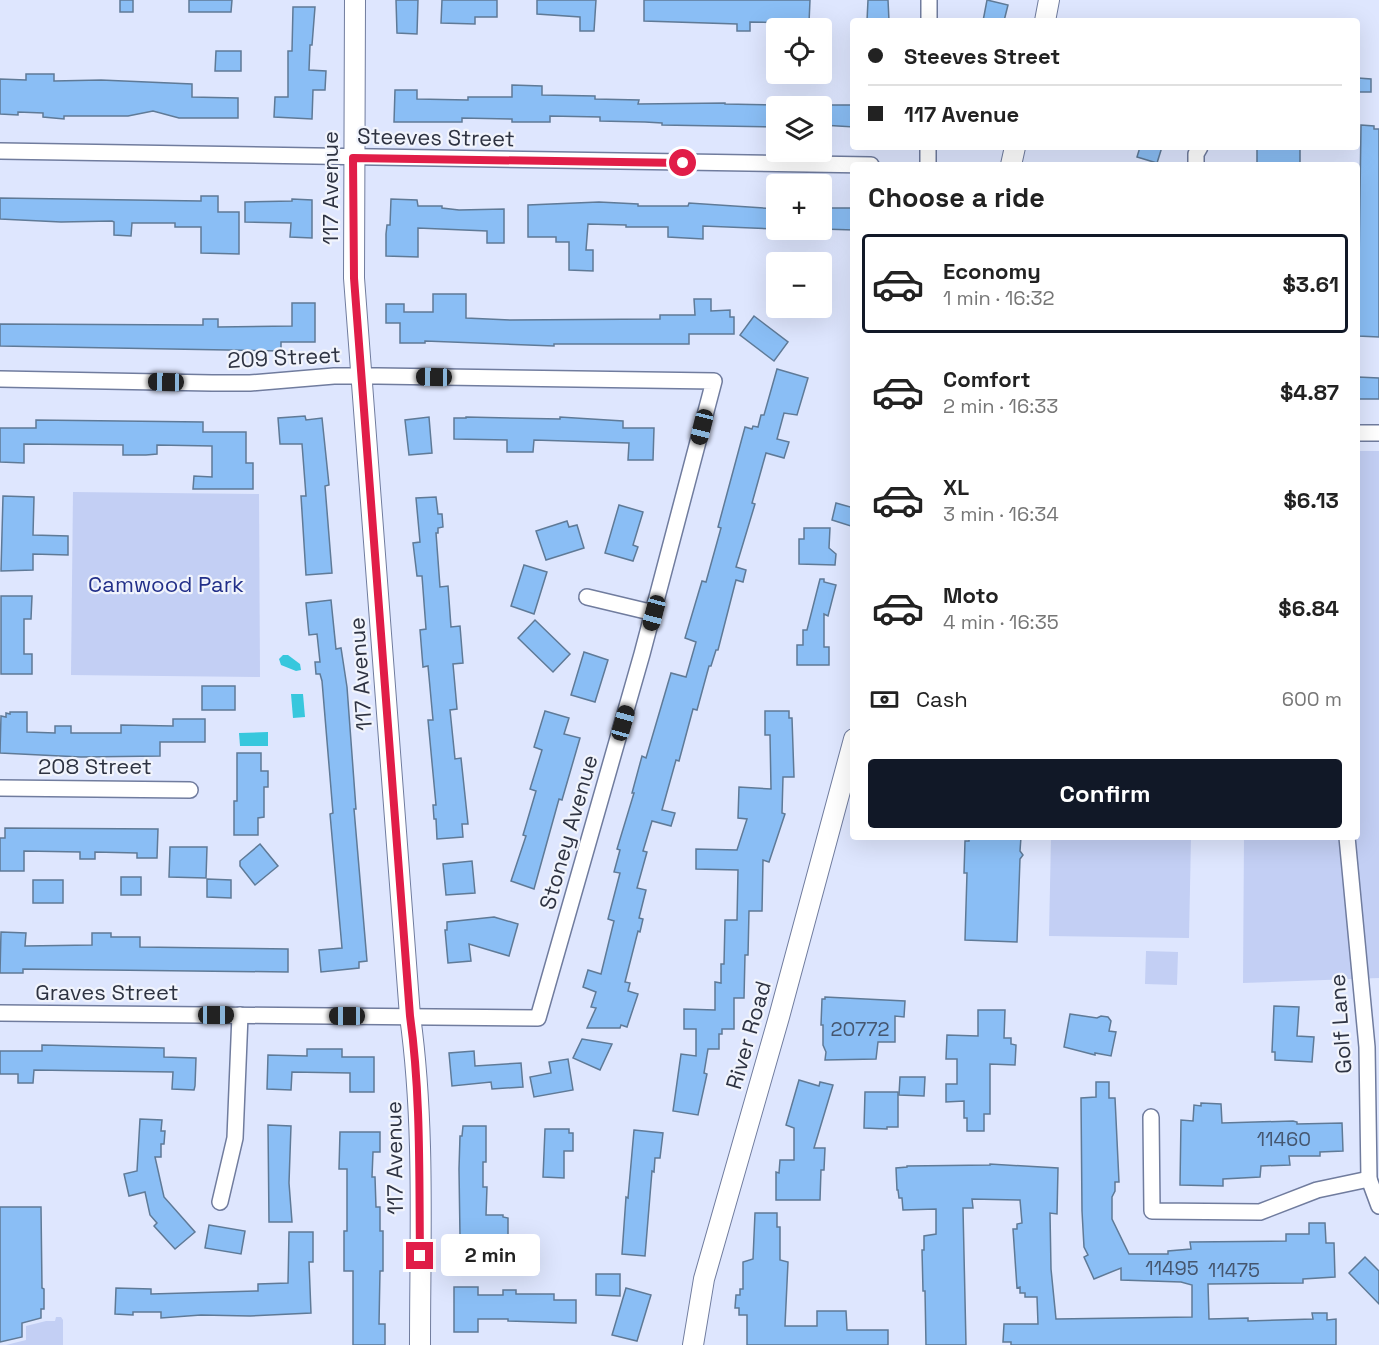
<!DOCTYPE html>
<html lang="en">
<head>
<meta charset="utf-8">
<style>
  :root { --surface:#fff; --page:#f2f2f2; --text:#222; --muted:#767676; --line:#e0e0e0; --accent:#111827 }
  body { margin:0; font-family:"Space Grotesk",sans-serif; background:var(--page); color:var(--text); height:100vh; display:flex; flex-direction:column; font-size:22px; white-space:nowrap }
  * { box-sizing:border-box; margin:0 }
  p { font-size:20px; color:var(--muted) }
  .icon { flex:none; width:33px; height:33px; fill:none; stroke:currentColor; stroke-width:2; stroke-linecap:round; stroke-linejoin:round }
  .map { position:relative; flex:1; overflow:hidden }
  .panel { position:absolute; left:850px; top:162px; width:510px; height:678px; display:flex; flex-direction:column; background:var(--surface); border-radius:6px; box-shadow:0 6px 24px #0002 }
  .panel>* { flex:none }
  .banner { position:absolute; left:850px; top:18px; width:510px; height:132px; border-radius:6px; box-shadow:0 6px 24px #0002; display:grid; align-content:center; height:132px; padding:0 18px; background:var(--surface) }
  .controls { position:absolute; left:766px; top:18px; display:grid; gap:12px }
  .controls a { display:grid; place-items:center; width:66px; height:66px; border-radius:6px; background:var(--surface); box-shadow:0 6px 24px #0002; font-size:30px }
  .end { position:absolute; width:27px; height:27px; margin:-14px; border:8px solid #e11d48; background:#fff; box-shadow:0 0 0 3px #fff }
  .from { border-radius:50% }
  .bubble { position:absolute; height:42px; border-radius:6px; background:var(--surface); box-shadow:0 6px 24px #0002; font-size:20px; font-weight:700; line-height:42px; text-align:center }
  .car { position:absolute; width:18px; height:36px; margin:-18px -9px; border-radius:8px; box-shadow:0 0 4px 2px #0007; background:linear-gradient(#222 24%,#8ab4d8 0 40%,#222 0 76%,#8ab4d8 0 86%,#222 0) }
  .banner b { display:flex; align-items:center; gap:21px; height:57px; font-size:22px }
  .banner b+b { border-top:2px solid var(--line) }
  .banner i { width:15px; height:15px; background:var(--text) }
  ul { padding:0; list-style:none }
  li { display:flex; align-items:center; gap:18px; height:99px; margin:0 12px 9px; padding:0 6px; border:3px solid transparent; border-radius:6px }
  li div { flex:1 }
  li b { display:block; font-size:22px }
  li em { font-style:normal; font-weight:700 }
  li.active { border-color:var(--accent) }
  li>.icon { width:54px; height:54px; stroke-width:1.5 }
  h2 { padding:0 18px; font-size:27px; line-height:72px }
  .pay { display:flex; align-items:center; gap:15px; height:66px; padding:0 18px; font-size:22px }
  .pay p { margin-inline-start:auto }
  .action { display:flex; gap:12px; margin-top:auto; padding:12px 18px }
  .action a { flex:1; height:69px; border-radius:6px; background:var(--accent); color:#fff; font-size:24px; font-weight:700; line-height:69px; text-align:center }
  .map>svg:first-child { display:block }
  .green { fill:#c3cff4 }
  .water { fill:#37c7dd }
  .building { fill:#8abef5; stroke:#5f7a97; stroke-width:1.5 }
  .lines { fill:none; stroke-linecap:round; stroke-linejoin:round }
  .minor-casing { stroke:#707c9e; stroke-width:18 }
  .tertiary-casing { stroke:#707c9e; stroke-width:22 }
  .minor { stroke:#fff; stroke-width:15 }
  .tertiary { stroke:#fff; stroke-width:20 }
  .route { stroke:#e11d48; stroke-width:8 }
  .labels { text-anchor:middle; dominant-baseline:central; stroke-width:4.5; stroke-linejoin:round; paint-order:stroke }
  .number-label { font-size:20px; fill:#45566f }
  .street-label { font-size:22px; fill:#2e3342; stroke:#f1f4fc }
  .park-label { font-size:22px; fill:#222f89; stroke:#f1f4fc }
</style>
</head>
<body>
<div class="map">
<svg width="1379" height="1345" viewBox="0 0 1379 1345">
  <rect width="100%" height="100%" fill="#dee6fe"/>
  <!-- green -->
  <g class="green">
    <polygon points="1358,451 1379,451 1379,978 1243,983 1244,837 1358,837"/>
    <polygon points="73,492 259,494 260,677 71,675"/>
    <polygon points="1051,837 1191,837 1189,938 1049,936"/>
    <polygon points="1146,951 1178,952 1177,985 1145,984"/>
    <polygon points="56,1317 61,1317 63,1320 63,1345 6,1345 26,1340 26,1326 46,1321 55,1321"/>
  </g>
  <!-- water -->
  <g class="water">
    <polygon points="283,655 288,655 300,664 301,670 296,671 281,665 279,659"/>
    <polygon points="291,694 303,694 305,717 293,718"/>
    <polygon points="268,732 268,746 240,746 239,733"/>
  </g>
  <!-- building -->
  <g class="building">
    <rect x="120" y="0" width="13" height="12"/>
    <polygon points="189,0 232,0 231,12 189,12"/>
    <polygon points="396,0 418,0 417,34 397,33"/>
    <polygon points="442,0 497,0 497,17 475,17 475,24 441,23"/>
    <polygon points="537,0 596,0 594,31 580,31 580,17 537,14"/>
    <polygon points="644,0 810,0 809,23 750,22 750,31 737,31 737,24 644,21"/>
    <polygon points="868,0 888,0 889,21 867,21"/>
    <polygon points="987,0 1008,5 1004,21 983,21"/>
    <polygon points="293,7 315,7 312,45 310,45 309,70 326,71 325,90 313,90 312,119 274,117 275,97 288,97 288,51 292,51"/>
    <polygon points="216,51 241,51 241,71 215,71"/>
    <polygon points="26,74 54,74 54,81 101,80 192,84 192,97 238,98 238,118 179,118 153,111 128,116 64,116 64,119 43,117 43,113 18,112 18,115 0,114 0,79 26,80"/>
    <polygon points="1358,78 1371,79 1371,92 1358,92"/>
    <polygon points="512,85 542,86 542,95 595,96 595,99 639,100 638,104 725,103 725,104 777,105 777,127 662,125 662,123 645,122 600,121 600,117 550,116 550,122 512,122 512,119 462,118 462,122 394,122 395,90 417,90 417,99 468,100 468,97 512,97"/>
    <polygon points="822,105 854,105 854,127 822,125"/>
    <polygon points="1361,125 1374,126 1374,129 1379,129 1379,337 1358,336"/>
    <polygon points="1140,147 1162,147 1157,163 1137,157"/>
    <polygon points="1257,147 1300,147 1300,165 1257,163"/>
    <polygon points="201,196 218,196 218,212 239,212 239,254 201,253 201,227 175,227 175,223 132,223 131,236 114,235 114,222 112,221 61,222 0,219 0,198 201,201"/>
    <polygon points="292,199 312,200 312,238 290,237 291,223 245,222 245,202 292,201"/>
    <polygon points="391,199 417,200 418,206 442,206 442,208 459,210 504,209 504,243 487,243 487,231 418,228 418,257 386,256 386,234 387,225 390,225"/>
    <polygon points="599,202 638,204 638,206 688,206 689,203 777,209 777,229 703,226 703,239 668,237 668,227 626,227 626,225 588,224 586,250 593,250 593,271 569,270 569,242 556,242 556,237 528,237 528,205"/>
    <polygon points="822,208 854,208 854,230 822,229"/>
    <polygon points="433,294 466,294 466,318 510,320 660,319 660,315 695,315 694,299 711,299 711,311 730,310 730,317 734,317 734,334 689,334 689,344 554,344 554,346 425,341 425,343 400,343 400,323 386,323 386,304 404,304 404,312 433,312"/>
    <polygon points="292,303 315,303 315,342 281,342 281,351 0,346 0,324 203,325 203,319 218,319 218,327 292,326"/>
    <polygon points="754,316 788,342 774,361 740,335"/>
    <polygon points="777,369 808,378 797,415 784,413 777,439 789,442 784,458 766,453 752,503 755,504 736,567 746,570 743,582 736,580 718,650 716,650 711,666 709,666 697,710 693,709 679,761 676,760 662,810 675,813 671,826 652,821 643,851 647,852 637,888 646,890 639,918 643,919 640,932 638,931 625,982 630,983 628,991 638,994 627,1027 621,1025 620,1028 587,1028 596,1008 591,1007 596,992 583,987 588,970 601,974 614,921 608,919 620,873 614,872 620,850 617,849 634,793 632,793 642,756 646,758 671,673 686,677 696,642 685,638 702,581 706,582 721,528 718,527 745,427 752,429 753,426 758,427 761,415 764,415"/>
    <polygon points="1358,377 1379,378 1379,399 1358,399"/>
    <polygon points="305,416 306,420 322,418 329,485 325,486 332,573 306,575 301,496 306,496 302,444 280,444 278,418"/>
    <polygon points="429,417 432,453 409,455 405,420"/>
    <polygon points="466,417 560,419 560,417 623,421 623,428 654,428 653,460 628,460 629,443 534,440 533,452 507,452 507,440 454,439 454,418 466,418"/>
    <polygon points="36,420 203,422 203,432 246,432 246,463 253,463 253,489 193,489 194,476 212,477 212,446 157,445 157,454 146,455 123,455 123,445 24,444 24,463 0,462 0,428 36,428"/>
    <polygon points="3,496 34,497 33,535 68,536 68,555 33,554 33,570 1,571"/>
    <polygon points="436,497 438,514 442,514 443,527 438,528 438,533 436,533 440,587 448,586 451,627 460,626 463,663 453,664 457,709 450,710 455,759 461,758 468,824 462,824 463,837 437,839 436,819 434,819 433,805 436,805 428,720 433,720 428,666 423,667 420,630 426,629 422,576 417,576 413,543 420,542 416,498"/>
    <polygon points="836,503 854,508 854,527 832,520"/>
    <polygon points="619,505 643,512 633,545 638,547 633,561 605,553"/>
    <polygon points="567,521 569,527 577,525 584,548 546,560 536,531"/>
    <polygon points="804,528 830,528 829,548 836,554 835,565 799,564 799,539 804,539"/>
    <polygon points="524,565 547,572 534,614 511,606"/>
    <polygon points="820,579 824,579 824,582 836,585 828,616 824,614 824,647 829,647 829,665 797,665 797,645 803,645 803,630 807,630"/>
    <polygon points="1,596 32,596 31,619 24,619 24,654 32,654 32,674 1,674"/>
    <polygon points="331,600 336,649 341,648 347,687 356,809 354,809 367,961 359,962 359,968 321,972 319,950 342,948 330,814 333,813 322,681 320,674 316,674 315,662 320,662 317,634 309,635 306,603"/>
    <polygon points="535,620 570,654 553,672 518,638"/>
    <polygon points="584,652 608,660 595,702 571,695"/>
    <rect x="202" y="686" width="33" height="24"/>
    <polygon points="545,711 569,718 564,734 580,738 562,800 559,799 534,889 511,881 526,836 523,835 536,791 530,789 542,750 534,747"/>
    <polygon points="765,711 789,711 789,718 792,718 794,777 783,777 782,813 785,814 769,862 763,860 762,911 749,911 748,955 745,955 744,998 734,998 734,1029 722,1029 722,1034 719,1034 719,1049 708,1049 704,1073 707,1074 698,1115 673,1111 681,1054 696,1056 696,1029 684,1029 684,1009 715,1010 715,982 721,983 721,964 724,964 725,920 737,920 738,870 696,869 696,849 737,850 747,819 738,818 739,787 771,789 770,735 765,735"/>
    <polygon points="10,712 27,712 27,732 55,733 55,726 71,726 71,733 121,733 121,725 173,726 173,719 205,719 205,742 160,742 160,756 81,757 0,753 1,716 6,717 6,713 10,714"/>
    <polygon points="237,753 261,753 261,771 268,771 268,787 264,787 264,817 258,818 258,835 234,835 234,801 237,801"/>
    <polygon points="5,828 158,829 157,858 137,858 137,853 95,852 95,859 80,859 80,852 24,851 24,871 0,871 0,838 5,838"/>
    <polygon points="969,837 1021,837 1020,851 1023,855 1020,859 1017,942 965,940 967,873 964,873 965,841 969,841"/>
    <polygon points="260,844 278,866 255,885 240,866 240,861"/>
    <polygon points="170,847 207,847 206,878 169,877"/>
    <polygon points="472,861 475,893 446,895 443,864"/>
    <rect x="121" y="877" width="20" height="18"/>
    <polygon points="207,879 231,880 231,898 207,897"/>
    <rect x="33" y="880" width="30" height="23"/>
    <polygon points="494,917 518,924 509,956 469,944 471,961 448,963 445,930 447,930 447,922"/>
    <polygon points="1,932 26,933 25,946 92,945 92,933 111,933 111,937 140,937 140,947 288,949 288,972 23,969 23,973 0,973"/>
    <polygon points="825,997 905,1001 904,1017 895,1016 895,1042 878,1042 876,1059 825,1060 826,1052 823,1045 823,1025 821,1025 822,999 825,999"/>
    <polygon points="1274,1006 1299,1007 1297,1036 1314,1037 1312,1062 1275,1060 1275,1052 1272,1052"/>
    <polygon points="978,1010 1005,1010 1004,1038 1011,1038 1011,1044 1016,1045 1015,1065 990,1064 990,1114 984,1114 984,1131 967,1131 967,1118 964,1118 964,1101 946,1102 946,1084 957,1084 957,1059 946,1059 947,1035 978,1036"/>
    <polygon points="1070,1014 1097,1018 1101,1016 1108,1017 1111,1021 1109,1031 1116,1032 1111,1056 1095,1053 1095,1055 1064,1047"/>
    <polygon points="582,1039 612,1044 600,1070 573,1058"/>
    <polygon points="42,1045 164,1048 164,1057 196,1058 195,1086 194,1090 172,1089 173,1072 34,1070 33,1083 18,1083 18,1074 0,1074 0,1051 42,1051"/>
    <polygon points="307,1049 342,1049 342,1057 374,1057 374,1092 350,1092 350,1073 292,1072 291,1090 267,1089 268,1055 307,1056"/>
    <polygon points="474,1051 475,1066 521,1063 523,1087 492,1089 491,1082 452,1086 449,1053"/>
    <polygon points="568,1059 573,1090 534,1097 530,1077 551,1073 549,1062"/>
    <polygon points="900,1077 925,1077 924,1096 899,1095"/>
    <polygon points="799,1080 819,1086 820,1082 833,1085 814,1148 825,1148 824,1170 821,1170 820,1200 776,1200 776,1172 779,1173 780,1160 794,1160 794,1128 786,1125"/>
    <polygon points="1096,1082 1109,1082 1109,1098 1115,1098 1119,1182 1115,1182 1115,1191 1112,1197 1112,1219 1129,1254 1168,1254 1168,1251 1191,1249 1190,1242 1286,1241 1286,1234 1309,1234 1309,1223 1325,1223 1326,1243 1334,1243 1335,1277 1303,1279 1303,1283 1208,1284 1209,1319 1248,1318 1248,1321 1313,1319 1312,1313 1327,1313 1327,1320 1336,1319 1336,1345 1011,1345 1011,1342 1003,1342 1004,1324 1038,1324 1037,1297 1025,1297 1025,1293 1020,1293 1020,1287 1017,1288 1013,1229 1017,1229 1017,1224 1022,1223 1020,1200 972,1199 973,1208 963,1208 966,1345 926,1345 925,1291 923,1291 922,1250 924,1250 924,1236 936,1234 936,1209 903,1210 902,1198 899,1198 898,1190 897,1190 896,1168 907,1167 907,1166 990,1165 990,1164 1058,1168 1057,1214 1050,1213 1051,1269 1056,1319 1192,1317 1192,1285 1181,1282 1121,1280 1121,1268 1094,1279 1084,1257 1088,1255 1084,1247 1082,1211 1081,1098 1096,1097"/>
    <polygon points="865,1092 898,1092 898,1127 887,1127 887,1129 864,1128"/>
    <polygon points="1201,1103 1221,1104 1222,1123 1293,1121 1297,1122 1297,1124 1342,1123 1343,1151 1320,1152 1320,1156 1289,1156 1290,1165 1261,1166 1260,1177 1223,1179 1223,1186 1180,1185 1181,1120 1193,1121 1194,1105 1201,1106"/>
    <polygon points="140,1119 162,1120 161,1131 165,1131 164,1144 161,1144 161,1157 155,1157 164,1197 195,1232 175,1249 154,1226 157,1223 150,1215 145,1192 129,1196 124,1174 137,1171"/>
    <polygon points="268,1125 291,1126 289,1183 292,1222 269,1222"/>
    <polygon points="463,1126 486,1126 486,1162 483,1162 483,1187 487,1187 486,1215 503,1215 503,1217 508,1218 508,1235 503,1235 503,1237 460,1236 459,1169 460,1136 462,1136"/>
    <polygon points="545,1129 569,1129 569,1133 573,1133 573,1151 564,1151 564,1178 543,1177"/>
    <polygon points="634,1130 663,1133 660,1158 655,1158 654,1172 652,1171 645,1256 622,1254 626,1197 628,1198"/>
    <polygon points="340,1132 380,1132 380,1152 373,1152 372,1177 375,1177 376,1207 380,1207 380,1231 383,1231 383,1271 380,1271 379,1324 385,1324 385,1345 353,1345 353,1271 344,1271 344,1231 347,1231 347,1169 339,1169"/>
    <polygon points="0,1207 41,1207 42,1288 44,1289 44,1309 41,1309 41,1318 22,1323 22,1337 0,1342"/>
    <polygon points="755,1213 777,1213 777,1227 780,1227 780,1260 788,1262 785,1326 817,1326 817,1311 846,1311 847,1330 888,1330 888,1345 747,1345 747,1315 739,1315 739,1308 735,1308 736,1295 740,1295 740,1289 743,1289 743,1262 753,1259"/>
    <polygon points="209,1225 245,1231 241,1254 205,1248"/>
    <polygon points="289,1232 313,1232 313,1262 309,1262 311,1313 250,1316 201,1315 161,1318 161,1312 133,1312 133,1315 115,1314 116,1288 151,1289 151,1294 258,1291 258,1284 288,1283"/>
    <polygon points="1365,1257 1379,1271 1379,1304 1349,1273"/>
    <polygon points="596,1274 620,1274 620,1296 596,1295"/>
    <polygon points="454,1287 478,1287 478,1295 503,1295 503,1290 516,1290 516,1294 554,1294 554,1300 576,1300 576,1323 508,1321 508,1319 478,1319 478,1332 454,1332"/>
    <polygon points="626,1288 651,1295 637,1341 612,1335"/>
  </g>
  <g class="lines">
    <!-- minor casing -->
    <g class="minor-casing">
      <g id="minor">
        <polyline points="929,21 929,0"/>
        <polyline points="0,151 871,165"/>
        <polyline points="928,165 928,147"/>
        <polyline points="1196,165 1196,154 1200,147"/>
        <polyline points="0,379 212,383 250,383 334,376 378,376 714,381 642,654 538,1018 0,1013"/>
        <polyline points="1358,433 1379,433"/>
        <polyline points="587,597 654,613"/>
        <polyline points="0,788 190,790"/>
        <polyline points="1347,837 1367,1047 1369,1179 1379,1206"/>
        <polyline points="1151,1117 1152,1211 1260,1212 1317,1190 1369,1179"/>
        <polyline points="220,1202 235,1138 240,1015"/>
      </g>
    </g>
    <!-- tertiary casing -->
    <g class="tertiary-casing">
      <g id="tertiary">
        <path d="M 355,0 L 354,278 L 410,1016 C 425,1124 420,1236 420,1345"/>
        <polyline points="1045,21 1049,0"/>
        <polyline points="1011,165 1015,147"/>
        <polyline points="693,1345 704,1279 779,1017 854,739"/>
      </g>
    </g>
    <!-- minor -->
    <use href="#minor" class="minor"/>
    <!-- tertiary -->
    <use href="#tertiary" class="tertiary"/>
  </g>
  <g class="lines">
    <!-- route -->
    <path class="route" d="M 420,1256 C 419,1176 421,1095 410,1016 L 354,278 L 353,158 L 683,163"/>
  </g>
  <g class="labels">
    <!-- number labels -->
    <g class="number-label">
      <text x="860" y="1029">20772</text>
      <text x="1284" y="1139">11460</text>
      <text x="1172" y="1268">11495</text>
      <text x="1234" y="1270">11475</text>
    </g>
    <!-- street labels -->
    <g class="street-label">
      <text transform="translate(436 137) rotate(1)">Steeves Street</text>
      <text transform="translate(330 188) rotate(-90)">117 Avenue</text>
      <text transform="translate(284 357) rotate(-3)">209 Street</text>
      <text transform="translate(360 674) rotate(-94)">117 Avenue</text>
      <text x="95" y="766">208 Street</text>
      <text transform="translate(568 832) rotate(-74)">Stoney Avenue</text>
      <text x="107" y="992">Graves Street</text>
      <text transform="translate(1340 1024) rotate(-94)">Golf Lane</text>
      <text transform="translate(748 1035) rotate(-74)">River Road</text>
      <text transform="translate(394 1158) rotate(-91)">117 Avenue</text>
    </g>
    <!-- park labels -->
    <g class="park-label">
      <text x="166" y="584">Camwood Park</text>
    </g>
  </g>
</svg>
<div class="controls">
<a><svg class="icon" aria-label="locate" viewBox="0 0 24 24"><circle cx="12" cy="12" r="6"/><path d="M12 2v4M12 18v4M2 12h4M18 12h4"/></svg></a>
<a><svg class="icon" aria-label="layers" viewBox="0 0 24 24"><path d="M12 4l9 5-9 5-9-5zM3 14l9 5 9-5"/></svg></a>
<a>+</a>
<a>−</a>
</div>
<i class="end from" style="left:683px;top:163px"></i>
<i class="end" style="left:420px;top:1256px"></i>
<div class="bubble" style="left:441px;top:1234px;width:99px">2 min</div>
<i class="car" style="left:434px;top:377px;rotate:271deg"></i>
<i class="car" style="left:166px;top:382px;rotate:271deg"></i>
<i class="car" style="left:702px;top:427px;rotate:194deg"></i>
<i class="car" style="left:654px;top:613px;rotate:195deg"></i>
<i class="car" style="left:623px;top:723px;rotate:16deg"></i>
<i class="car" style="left:216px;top:1015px;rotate:90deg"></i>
<i class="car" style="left:347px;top:1016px;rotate:270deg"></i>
<div class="banner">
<b><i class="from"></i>Steeves Street</b>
<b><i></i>117 Avenue</b>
</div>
<section class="panel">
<h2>Choose a ride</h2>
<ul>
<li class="active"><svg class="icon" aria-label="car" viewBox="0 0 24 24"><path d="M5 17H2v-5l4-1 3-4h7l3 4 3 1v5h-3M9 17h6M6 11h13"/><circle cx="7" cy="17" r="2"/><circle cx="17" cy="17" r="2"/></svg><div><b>Economy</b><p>1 min · 16:32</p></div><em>$3.61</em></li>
<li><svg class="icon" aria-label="car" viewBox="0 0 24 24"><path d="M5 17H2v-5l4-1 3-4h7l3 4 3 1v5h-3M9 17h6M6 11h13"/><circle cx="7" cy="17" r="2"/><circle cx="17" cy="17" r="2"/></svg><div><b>Comfort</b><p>2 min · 16:33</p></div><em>$4.87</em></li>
<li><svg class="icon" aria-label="car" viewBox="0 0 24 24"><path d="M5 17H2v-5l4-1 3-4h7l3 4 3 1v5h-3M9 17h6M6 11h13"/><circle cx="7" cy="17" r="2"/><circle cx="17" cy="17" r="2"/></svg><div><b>XL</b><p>3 min · 16:34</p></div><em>$6.13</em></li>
<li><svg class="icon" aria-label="car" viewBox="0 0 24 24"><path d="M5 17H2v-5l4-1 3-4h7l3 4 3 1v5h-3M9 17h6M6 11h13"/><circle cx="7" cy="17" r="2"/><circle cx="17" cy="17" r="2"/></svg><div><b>Moto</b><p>4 min · 16:35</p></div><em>$6.84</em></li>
</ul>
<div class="pay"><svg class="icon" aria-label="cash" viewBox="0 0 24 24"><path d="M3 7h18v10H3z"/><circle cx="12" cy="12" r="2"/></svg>Cash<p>600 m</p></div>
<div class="action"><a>Confirm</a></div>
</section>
</div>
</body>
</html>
